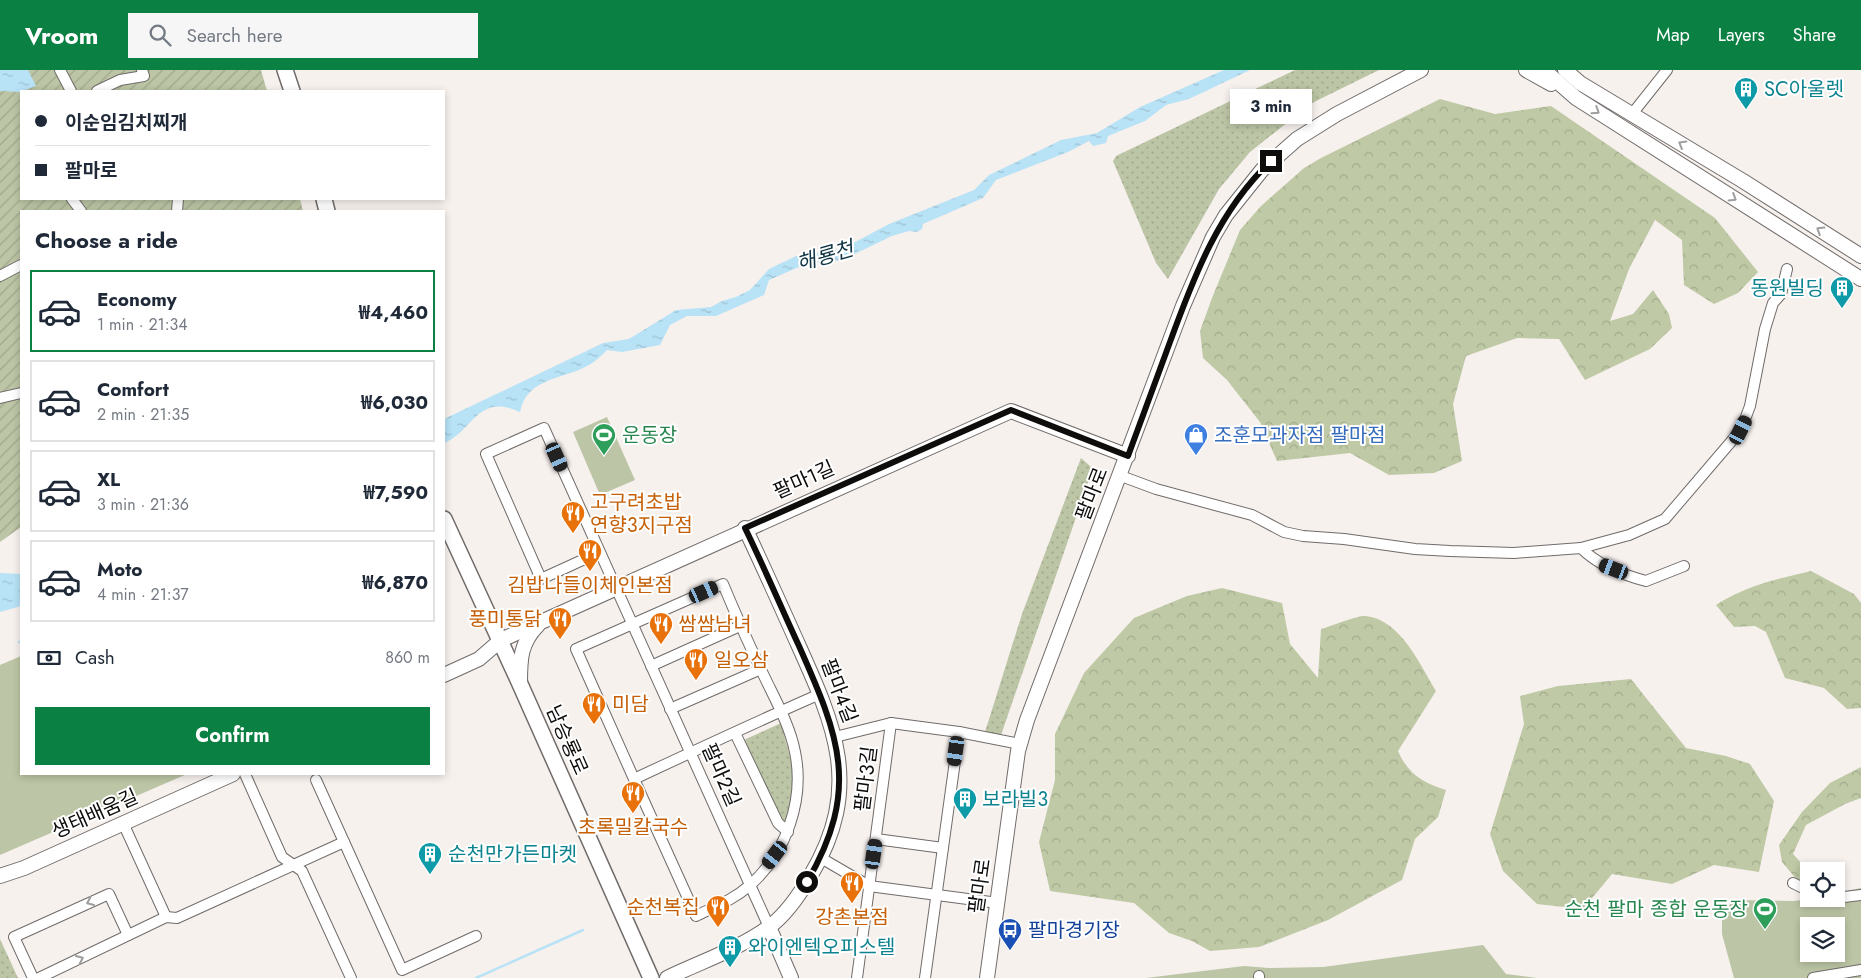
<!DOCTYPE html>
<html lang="en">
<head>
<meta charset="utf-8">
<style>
  :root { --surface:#fff; --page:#f6f6f7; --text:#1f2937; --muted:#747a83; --line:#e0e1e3; --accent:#0b8043 }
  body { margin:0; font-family:Jost,"Noto Sans KR",sans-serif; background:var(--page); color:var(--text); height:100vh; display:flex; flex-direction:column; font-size:19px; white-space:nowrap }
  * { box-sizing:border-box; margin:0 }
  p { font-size:16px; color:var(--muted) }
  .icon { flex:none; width:28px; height:28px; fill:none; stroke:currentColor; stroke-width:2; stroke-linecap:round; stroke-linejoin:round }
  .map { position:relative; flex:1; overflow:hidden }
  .side { position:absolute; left:20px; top:140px; width:425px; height:565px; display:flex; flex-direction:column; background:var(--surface); border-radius:0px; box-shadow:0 2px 8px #0003 }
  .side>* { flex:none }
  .guide { position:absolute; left:20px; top:20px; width:425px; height:110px; border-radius:0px; box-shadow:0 2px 8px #0003; display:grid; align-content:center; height:110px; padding:0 15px; background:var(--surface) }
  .buttons { position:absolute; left:1800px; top:792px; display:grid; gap:10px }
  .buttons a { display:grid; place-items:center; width:45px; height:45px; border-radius:0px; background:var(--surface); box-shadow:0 2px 8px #0003; font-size:25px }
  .end { position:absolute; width:22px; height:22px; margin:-11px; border:6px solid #0f0d0c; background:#fff; box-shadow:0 0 0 2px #fff }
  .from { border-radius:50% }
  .bubble { position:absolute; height:35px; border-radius:0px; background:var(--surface); box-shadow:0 2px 8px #0003; font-size:16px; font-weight:700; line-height:35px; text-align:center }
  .car { position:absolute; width:15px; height:30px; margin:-15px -8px; border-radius:6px; box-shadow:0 0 4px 1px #0007; background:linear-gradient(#222 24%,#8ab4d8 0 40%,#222 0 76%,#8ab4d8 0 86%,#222 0) }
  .guide b { display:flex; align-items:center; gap:18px; height:48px; font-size:19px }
  .guide b+b { border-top:1px solid var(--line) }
  .guide i { width:12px; height:12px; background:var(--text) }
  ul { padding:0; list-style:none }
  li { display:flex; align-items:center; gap:15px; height:82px; margin:0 10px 8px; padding:0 5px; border:2px solid var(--line); border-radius:0px }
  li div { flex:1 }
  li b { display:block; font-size:19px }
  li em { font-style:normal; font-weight:700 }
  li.selected { border-color:var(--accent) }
  li>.icon { width:45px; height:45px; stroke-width:1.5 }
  h2 { padding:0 15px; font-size:22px; line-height:60px }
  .pay { display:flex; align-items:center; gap:12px; height:55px; padding:0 15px; font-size:19px }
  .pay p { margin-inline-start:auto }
  .button { display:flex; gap:10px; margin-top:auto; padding:10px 15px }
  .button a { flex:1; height:58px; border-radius:0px; background:var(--accent); color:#fff; font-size:20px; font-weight:700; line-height:58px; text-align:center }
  header { display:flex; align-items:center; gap:30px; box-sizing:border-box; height:70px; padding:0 25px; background:var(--accent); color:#fff }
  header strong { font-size:24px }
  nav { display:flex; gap:28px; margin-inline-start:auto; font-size:18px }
  .search { width:350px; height:45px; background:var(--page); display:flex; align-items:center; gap:12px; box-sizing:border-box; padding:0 18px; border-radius:0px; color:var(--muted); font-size:19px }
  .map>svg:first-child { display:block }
  .grass { fill:url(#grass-dots) }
  .forest { fill:url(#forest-crowns) }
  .garden { fill:url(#garden-furrows) }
  .pitch { fill:#bcc5a5; fill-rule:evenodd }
  .water { fill:url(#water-ripples) }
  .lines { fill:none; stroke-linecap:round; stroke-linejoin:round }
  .stream { stroke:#b8e2f6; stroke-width:2.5 }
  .street-casing { stroke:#706b69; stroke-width:12 }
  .secondary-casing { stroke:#706b69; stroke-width:16 }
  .primary-casing { stroke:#706b69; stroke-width:18 }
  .street { stroke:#fff; stroke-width:10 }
  .secondary { stroke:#fff; stroke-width:14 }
  .primary { stroke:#fff; stroke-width:15 }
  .oneway { stroke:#9f9e9e }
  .route { stroke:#0f0d0c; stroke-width:6 }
  .labels { text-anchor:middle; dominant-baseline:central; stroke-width:4; stroke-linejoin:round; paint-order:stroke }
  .culture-label { font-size:20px; fill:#0d838f; stroke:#fff; text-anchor:start }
  .leisure-label { font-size:20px; fill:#27864d; stroke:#fff; text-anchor:start }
  .shop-label { font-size:20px; fill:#366cbe; stroke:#fff; text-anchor:start }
  .street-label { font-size:20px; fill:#0f0d0c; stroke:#fff }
  .food-label { font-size:20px; fill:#c56008; stroke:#fff; text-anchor:start }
  .transit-label { font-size:20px; fill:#164399; stroke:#fff; text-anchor:start }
  .water-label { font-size:21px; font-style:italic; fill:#123645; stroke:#fff }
</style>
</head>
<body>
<header>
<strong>Vroom</strong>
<div class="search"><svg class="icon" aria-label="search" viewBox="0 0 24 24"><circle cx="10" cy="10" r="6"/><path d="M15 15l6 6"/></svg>Search here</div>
<nav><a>Map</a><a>Layers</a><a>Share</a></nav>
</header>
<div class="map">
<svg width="1861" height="908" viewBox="0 0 1861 908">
  <defs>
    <pattern id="grass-dots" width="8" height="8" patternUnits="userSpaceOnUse" patternTransform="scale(1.25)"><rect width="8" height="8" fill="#bcc5a5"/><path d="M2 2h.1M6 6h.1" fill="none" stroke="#a0a88d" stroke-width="1.8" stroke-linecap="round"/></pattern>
    <pattern id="forest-crowns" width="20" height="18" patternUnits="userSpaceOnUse" patternTransform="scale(1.25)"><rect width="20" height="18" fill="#bfc9a5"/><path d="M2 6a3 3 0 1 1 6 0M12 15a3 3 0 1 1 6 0" fill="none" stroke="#a3ab8d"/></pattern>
    <pattern id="garden-furrows" width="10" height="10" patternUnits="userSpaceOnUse" patternTransform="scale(1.25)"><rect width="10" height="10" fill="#bcc5a5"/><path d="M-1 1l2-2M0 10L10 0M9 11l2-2" fill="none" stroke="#a0a88d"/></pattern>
    <pattern id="water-ripples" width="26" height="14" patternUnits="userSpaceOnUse" patternTransform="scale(1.25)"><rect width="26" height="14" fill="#b8e2f6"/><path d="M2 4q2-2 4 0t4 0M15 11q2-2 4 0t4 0" fill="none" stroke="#9dc1d2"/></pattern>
  </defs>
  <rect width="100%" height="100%" fill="#f7f1ee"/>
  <!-- grass -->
  <g class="grass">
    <polygon points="1295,0 1379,0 1312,33 1250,82 1219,119 1168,209 1156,193 1113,91 1116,86"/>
    <polygon points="1081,388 1090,396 1092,401 1001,665 985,662 1022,544"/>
    <polygon points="781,653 794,702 789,751 782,751 744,670"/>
    <polygon points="0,869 18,908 0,908"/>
  </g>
  <!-- forest -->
  <g class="forest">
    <polygon points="1440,29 1495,44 1551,36 1715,148 1758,202 1738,223 1714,234 1684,215 1682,170 1655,150 1629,199 1610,251 1633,244 1653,220 1669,244 1672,258 1650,279 1585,310 1559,269 1517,268 1466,286 1453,334 1462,391 1434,403 1389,405 1350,383 1277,391 1260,352 1227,310 1203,288 1200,261 1212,228 1240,160 1261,136 1304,98 1321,88"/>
    <path d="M 1811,501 L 1854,524 L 1861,533 L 1861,638 L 1847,639 L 1824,618 L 1785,608 L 1766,562 L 1755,556 L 1734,557 L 1716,535 C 1745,516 1777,509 1811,501 Z"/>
    <path d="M 1222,518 L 1282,533 L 1290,574 L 1318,608 L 1321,559 C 1332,556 1357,545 1366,546 C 1401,550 1420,595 1436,621 L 1398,681 C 1408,704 1423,713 1446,720 L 1438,747 L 1415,769 L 1402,810 L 1328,850 L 1259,877 L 1210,881 L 1192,871 L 1169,863 L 1134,833 L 1050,821 L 1039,772 L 1055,710 L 1055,664 L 1084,603 L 1134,548 L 1187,526 Z"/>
    <polygon points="1631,609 1686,678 1726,686 1750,694 1774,731 1759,802 1714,795 1672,814 1612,804 1583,839 1537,834 1503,801 1490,764 1524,654 1520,626 1558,616"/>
    <polygon points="1861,697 1861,728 1845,734 1806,755 1793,784 1809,801 1809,809 1797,810 1782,792 1779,775 1802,742 1830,713"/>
  </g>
  <!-- garden -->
  <polygon class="garden" points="0,0 261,0 267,21 21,21 21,129 300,129 303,141 21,141 21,457 0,472"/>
  <!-- pitch -->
  <g class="pitch">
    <polygon points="607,347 635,410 600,425 573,362"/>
    <polygon points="21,586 21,704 187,704 0,785 0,595"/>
    <path d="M 1861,818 L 1861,908 L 1734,908 L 1722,864 L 1722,846 L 1733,830 L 1794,831 L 1809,829 L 1836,829 L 1836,823 ZM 1809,856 L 1836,856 L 1836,884 L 1809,884 Z"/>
    <polygon points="1483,875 1506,904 1537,908 1146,908 1244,896 1269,898 1323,897"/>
  </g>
  <!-- water -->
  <g class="water">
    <polygon points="0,0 28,0 36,16 20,22 0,21"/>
    <path d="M 1224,0 L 1250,0 L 1189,29 L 1166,35 L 1145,51 L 1108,66 L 1106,73 L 1093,76 L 1089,71 L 1068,82 L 996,110 L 983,128 L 923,154 L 922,159 L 917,162 L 909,161 L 892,166 L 842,190 L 806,194 L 769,210 L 764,225 L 716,246 L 687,246 L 670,255 L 660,275 L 622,282 L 607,280 C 602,285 596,291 589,295 C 563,310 527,307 520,342 C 477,322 472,363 444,373 L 444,349 L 603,273 L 629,269 L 676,240 L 711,237 L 722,231 L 736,227 L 750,220 L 769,199 L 796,186 L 842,179 L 889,154 L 974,120 L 989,105 L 1061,70 L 1097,63 L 1140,37 Z"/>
    <polygon points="0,503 21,504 21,536 0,542"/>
  </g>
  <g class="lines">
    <!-- stream -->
    <g class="stream">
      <polyline points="19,572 21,571"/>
      <polyline points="476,908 583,860"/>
    </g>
    <!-- street casing -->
    <g class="street-casing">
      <g id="street">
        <polyline points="60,0 71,21"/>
        <polyline points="97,21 120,10 144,6 142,0"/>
        <polyline points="1632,44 1667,0"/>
        <polyline points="72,129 81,141"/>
        <polyline points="177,141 178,129"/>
        <polyline points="0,206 21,195"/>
        <polyline points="0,328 21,323"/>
        <path d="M 1121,406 L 1156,419 L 1252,445 L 1284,462 L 1303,466 L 1344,469 L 1415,479 L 1450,481 L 1514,483 L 1581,478 C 1598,495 1623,505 1646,511 L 1684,496"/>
        <polyline points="1581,478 1629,465 1665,449 1741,360 1750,336 1765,259 1773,233 1781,224 1787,199"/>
        <polyline points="600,482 541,509 486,384 544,358 769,857"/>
        <polyline points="651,596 740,556"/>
        <polyline points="670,639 761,599"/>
        <polyline points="959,662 1020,674"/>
        <polyline points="735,663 778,753 788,762"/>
        <polyline points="835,667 891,653 959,662 925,908"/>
        <polyline points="245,704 282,787 302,801 351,908"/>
        <path d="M 634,709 L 696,846 C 714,837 733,830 749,816 C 786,784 805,730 795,682 C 790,656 776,631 765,608 C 750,577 736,545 723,514 L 576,579 L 634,709 C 696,680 758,651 820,624"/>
        <polyline points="316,710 402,900 476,866"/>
        <polyline points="123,753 166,847"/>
        <polyline points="876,769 943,778"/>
        <polyline points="821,788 869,816 998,833"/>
        <polyline points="1793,813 1809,821"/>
        <polyline points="1836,828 1861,825"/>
        <polyline points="1259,906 1259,908"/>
        <polyline points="33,908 14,867 109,824 128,865"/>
        <polyline points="39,908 166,847 177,848 344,772"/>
        <polyline points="857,908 891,653"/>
        <polyline points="1813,908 1861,900"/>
      </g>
    </g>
    <!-- secondary casing -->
    <g class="secondary-casing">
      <g id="secondary">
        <polyline points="1526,0 1551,14"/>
        <polyline points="1544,0 1576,28 1861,209"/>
        <polyline points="1565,0 1580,13 1743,111 1861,186"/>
        <polyline points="444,605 479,589 501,570 1011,341 1128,386"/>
        <path d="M 520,614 C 520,590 520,573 538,555"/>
        <polyline points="0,806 24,798 233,704"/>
        <polyline points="769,857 791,908"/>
        <path d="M 667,908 C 700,892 739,879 769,857 C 787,844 800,824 811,805 C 863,717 835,656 797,572 C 780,534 763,496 745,458"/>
        <polyline points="987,908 1018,681 1027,650 1183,236 1213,167 1226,145 1262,100 1297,69 1337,44 1421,0"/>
      </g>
    </g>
    <!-- primary casing -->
    <g class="primary-casing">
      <g id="primary">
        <polyline points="285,0 292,21"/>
        <polyline points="324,129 327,141"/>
        <polyline points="444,449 520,614 651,908"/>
      </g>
    </g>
    <!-- street -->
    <use href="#street" class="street"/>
    <!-- secondary -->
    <use href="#secondary" class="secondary"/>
    <!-- primary -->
    <use href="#primary" class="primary"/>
  </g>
  <!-- one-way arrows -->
  <defs><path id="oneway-chevron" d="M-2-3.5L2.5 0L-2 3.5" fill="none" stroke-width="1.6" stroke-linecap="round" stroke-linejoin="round" transform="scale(1.25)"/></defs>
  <g class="oneway">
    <use href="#oneway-chevron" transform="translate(1596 41) rotate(33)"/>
    <use href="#oneway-chevron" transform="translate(1682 74) rotate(-149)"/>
    <use href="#oneway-chevron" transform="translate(1733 128) rotate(32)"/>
    <use href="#oneway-chevron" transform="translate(1820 160) rotate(-148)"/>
    <use href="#oneway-chevron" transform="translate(90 832) rotate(156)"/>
    <use href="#oneway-chevron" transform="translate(80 889) rotate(-25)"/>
  </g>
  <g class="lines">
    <!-- route -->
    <path class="route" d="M 807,812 C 861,719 839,666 799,576 C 781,537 764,497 745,458 L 1011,340 L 1128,386 C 1142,348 1156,310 1170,272 C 1194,206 1219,140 1271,91"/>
  </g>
  <!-- icons -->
  <defs>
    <g id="building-pin" transform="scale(1.25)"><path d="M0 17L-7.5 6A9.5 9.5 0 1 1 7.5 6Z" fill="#0f9aa8" stroke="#fff"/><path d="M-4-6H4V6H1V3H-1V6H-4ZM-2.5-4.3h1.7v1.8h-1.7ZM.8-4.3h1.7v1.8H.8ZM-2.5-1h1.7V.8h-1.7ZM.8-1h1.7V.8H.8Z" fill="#fff"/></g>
    <g id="stadium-pin" transform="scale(1.25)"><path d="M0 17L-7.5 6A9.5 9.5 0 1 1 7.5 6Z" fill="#2e9e5b" stroke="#fff"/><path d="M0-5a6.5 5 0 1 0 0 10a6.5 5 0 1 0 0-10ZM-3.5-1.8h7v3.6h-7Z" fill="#fff"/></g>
    <g id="shop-pin" transform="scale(1.25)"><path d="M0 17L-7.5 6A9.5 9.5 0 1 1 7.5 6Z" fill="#3f7fe0" stroke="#fff"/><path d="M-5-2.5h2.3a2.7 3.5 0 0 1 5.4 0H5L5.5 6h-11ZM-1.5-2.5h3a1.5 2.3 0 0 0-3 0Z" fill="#fff"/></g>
    <g id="restaurant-pin" transform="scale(1.25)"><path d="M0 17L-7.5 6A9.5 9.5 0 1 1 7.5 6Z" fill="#e8710a" stroke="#fff"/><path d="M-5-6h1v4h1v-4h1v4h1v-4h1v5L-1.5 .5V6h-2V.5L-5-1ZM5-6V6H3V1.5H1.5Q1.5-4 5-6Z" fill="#fff"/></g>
    <g id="bus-pin" transform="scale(1.25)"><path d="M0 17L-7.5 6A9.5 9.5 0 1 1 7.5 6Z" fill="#1a4fb4" stroke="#fff"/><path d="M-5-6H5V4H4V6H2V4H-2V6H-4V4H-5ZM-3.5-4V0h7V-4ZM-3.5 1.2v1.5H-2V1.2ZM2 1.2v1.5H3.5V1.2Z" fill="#fff"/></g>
  </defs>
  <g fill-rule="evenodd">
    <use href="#building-pin" x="1746" y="19"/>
    <use href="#building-pin" x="1842" y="218"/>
    <use href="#stadium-pin" x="604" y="365"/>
    <use href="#shop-pin" x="1196" y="365"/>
    <use href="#restaurant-pin" x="573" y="443"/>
    <use href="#restaurant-pin" x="590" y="481"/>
    <use href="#restaurant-pin" x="560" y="549"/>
    <use href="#restaurant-pin" x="661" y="554"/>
    <use href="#restaurant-pin" x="696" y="590"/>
    <use href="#restaurant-pin" x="594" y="634"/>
    <use href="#restaurant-pin" x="633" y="723"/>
    <use href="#building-pin" x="965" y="729"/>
    <use href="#building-pin" x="430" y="784"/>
    <use href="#restaurant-pin" x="852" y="813"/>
    <use href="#restaurant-pin" x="718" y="837"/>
    <use href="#stadium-pin" x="1765" y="839"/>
    <use href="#bus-pin" x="1010" y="860"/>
    <use href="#building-pin" x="730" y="877"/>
  </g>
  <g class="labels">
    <!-- culture labels -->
    <g class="culture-label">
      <text x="1764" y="19">SC아울렛</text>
      <text x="1824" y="218" text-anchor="end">동원빌딩</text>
      <text x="982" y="729">보라빌3</text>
      <text x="448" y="784">순천만가든마켓</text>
      <text x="748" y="877">와이엔텍오피스텔</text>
    </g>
    <!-- leisure labels -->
    <g class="leisure-label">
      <text x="622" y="365">운동장</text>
      <text x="1748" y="839" text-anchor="end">순천 팔마 종합 운동장</text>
    </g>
    <!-- shop labels -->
    <g class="shop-label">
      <text x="1214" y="365">조훈모과자점 팔마점</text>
    </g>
    <!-- street labels -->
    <g class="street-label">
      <text transform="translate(804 410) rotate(-24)">팔마1길</text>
      <text transform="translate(1092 424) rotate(-69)">팔마로</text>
      <text transform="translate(839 621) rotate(69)">팔마4길</text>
      <text transform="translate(567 670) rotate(66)">남승룡로</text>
      <text transform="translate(721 705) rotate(66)">팔마2길</text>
      <text transform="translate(866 709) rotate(-83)">팔마3길</text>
      <text transform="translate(95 744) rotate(-24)">생태배움길</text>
      <text transform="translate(980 816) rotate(-82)">팔마로</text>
    </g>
    <!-- food labels -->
    <g class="food-label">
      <text x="590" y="432">고구려초밥<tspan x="590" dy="23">연향3지구점</tspan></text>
      <text x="590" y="515" text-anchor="middle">김밥나들이체인본점</text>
      <text x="542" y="549" text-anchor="end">풍미통닭</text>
      <text x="678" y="554">쌈쌈남녀</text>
      <text x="714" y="590">일오삼</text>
      <text x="612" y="634">미담</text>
      <text x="633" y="757" text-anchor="middle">초록밀칼국수</text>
      <text x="700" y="837" text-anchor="end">순천복집</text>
      <text x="852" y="847" text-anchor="middle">강촌본점</text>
    </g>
    <!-- transit labels -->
    <g class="transit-label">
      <text x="1028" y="860">팔마경기장</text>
    </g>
    <!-- water labels -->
    <g class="water-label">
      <text transform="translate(825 186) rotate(-16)">해룡천</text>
    </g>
  </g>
</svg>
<div class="buttons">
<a><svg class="icon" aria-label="locate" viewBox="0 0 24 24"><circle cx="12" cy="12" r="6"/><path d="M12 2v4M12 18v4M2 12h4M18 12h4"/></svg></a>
<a><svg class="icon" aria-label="layers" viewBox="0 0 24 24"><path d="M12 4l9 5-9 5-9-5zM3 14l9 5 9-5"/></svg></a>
</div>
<i class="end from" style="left:807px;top:812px"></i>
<i class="end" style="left:1271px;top:91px"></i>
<div class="bubble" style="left:1230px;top:19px;width:82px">3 min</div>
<i class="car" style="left:1741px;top:360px;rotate:27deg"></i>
<i class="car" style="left:557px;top:387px;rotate:156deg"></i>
<i class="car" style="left:1614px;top:499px;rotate:291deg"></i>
<i class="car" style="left:704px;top:522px;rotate:66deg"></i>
<i class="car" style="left:956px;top:681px;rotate:188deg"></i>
<i class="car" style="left:874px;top:784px;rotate:8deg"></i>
<i class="car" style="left:775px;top:785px;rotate:217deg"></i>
<div class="guide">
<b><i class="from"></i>이순임김치찌개</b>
<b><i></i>팔마로</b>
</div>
<section class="side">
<h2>Choose a ride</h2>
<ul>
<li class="selected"><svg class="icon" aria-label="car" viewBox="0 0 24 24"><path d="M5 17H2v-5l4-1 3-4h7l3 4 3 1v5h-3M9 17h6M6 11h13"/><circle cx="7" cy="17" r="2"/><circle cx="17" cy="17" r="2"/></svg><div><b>Economy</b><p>1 min · 21:34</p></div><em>₩4,460</em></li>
<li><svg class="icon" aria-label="car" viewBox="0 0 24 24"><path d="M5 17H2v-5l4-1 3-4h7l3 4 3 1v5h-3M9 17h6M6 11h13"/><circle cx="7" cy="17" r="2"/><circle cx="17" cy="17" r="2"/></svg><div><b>Comfort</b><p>2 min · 21:35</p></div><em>₩6,030</em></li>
<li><svg class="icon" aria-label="car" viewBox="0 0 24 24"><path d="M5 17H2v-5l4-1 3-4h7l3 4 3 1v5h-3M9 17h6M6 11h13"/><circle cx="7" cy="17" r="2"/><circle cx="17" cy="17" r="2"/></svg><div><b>XL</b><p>3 min · 21:36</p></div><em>₩7,590</em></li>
<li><svg class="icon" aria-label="car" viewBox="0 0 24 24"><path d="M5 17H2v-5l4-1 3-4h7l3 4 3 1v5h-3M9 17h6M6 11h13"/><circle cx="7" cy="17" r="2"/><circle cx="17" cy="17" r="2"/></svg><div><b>Moto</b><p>4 min · 21:37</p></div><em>₩6,870</em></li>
</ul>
<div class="pay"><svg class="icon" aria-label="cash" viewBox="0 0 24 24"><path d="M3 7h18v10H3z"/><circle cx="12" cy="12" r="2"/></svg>Cash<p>860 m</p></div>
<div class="button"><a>Confirm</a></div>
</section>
</div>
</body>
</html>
